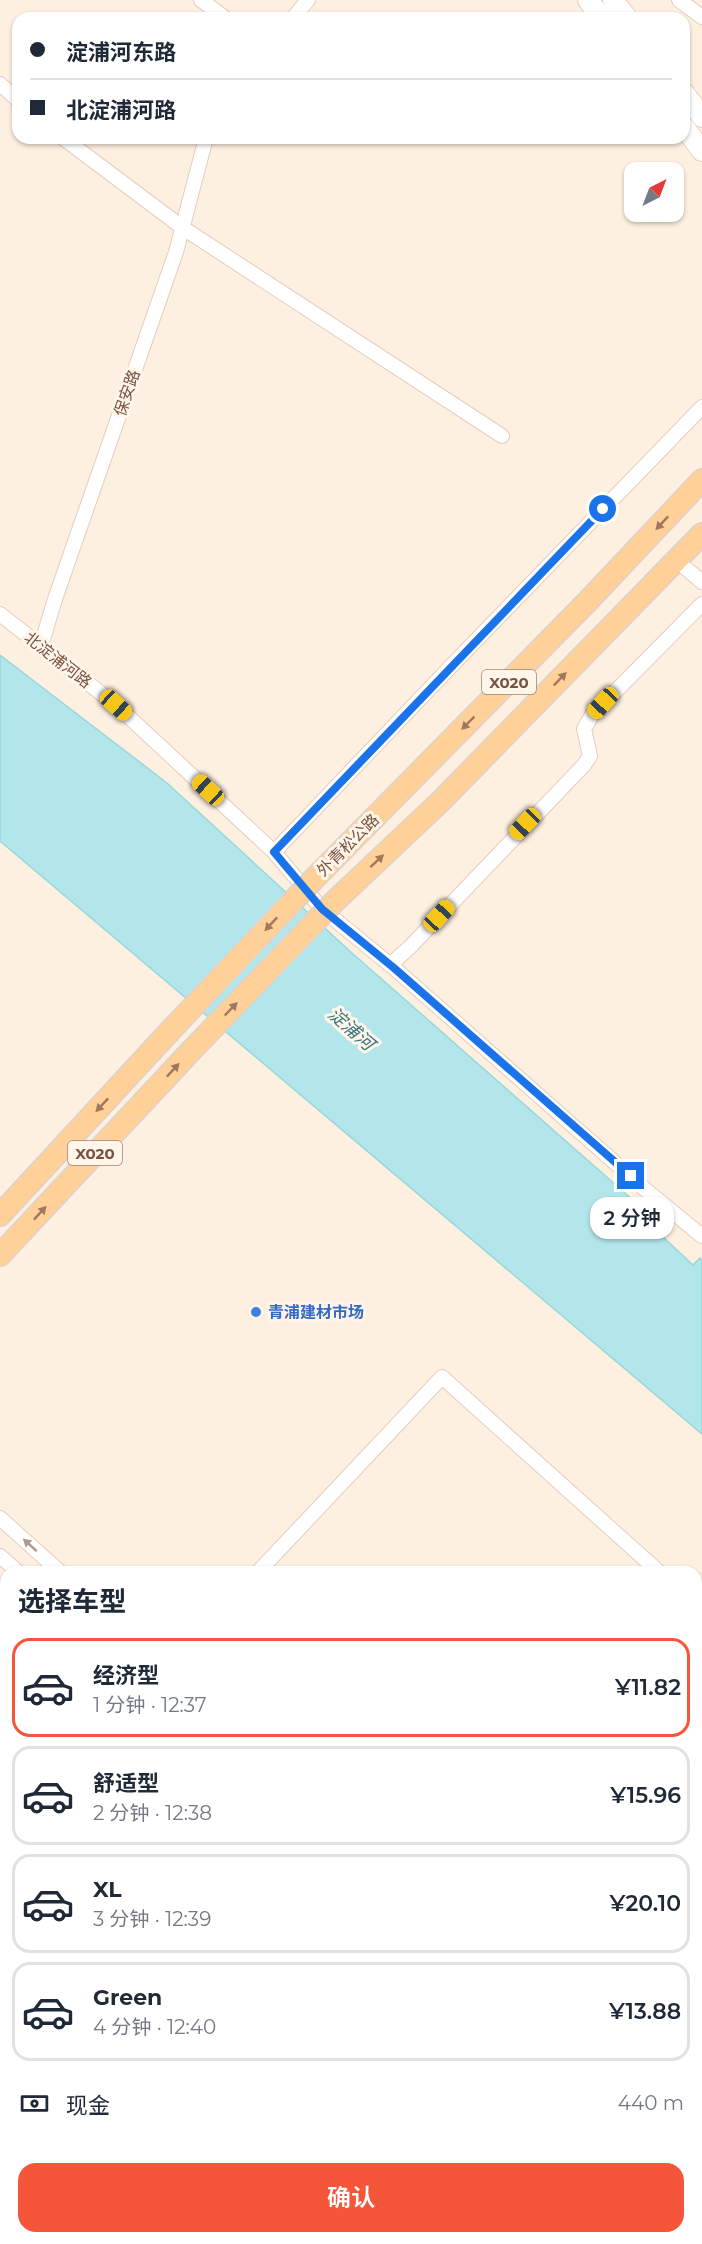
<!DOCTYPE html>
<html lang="zh">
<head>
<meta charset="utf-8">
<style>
  :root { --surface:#fff; --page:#f2f2f3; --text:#1f2937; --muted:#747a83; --line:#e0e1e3; --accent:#f55539 }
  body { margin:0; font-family:Montserrat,"Noto Sans SC",sans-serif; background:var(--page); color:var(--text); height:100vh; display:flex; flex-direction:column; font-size:22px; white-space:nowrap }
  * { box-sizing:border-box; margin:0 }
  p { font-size:20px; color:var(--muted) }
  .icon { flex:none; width:33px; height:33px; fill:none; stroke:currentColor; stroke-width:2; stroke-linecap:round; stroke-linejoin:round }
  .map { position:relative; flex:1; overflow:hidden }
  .sheet { position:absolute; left:0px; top:1566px; width:702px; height:678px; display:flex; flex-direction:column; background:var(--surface); border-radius:18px 18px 0 0; box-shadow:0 2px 4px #0004 }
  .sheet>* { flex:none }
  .guide { position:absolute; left:12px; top:12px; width:678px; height:132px; border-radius:18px; box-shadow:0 2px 4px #0004; display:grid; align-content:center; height:132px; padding:0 18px; background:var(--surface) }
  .needle { width:39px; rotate:42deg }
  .tools { position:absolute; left:624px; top:162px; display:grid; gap:12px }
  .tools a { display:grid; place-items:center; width:60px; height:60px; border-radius:12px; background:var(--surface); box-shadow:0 2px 4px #0004; font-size:30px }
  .end { position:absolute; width:27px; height:27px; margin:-14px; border:8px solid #1a73e8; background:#fff; box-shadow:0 0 0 3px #fff }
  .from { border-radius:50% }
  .bubble { position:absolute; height:42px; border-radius:18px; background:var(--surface); box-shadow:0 2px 4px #0004; font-size:20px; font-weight:600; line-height:42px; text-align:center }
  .car { position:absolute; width:18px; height:36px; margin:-18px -9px; border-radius:8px; box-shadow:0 0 4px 2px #0007; background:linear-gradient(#f5c518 24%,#345 0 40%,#f5c518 0 76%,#345 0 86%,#f5c518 0) }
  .guide b { display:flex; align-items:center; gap:21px; height:57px; font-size:22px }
  .guide b+b { border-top:2px solid var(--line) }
  .guide i { width:15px; height:15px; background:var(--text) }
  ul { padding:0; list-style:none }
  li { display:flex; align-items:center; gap:18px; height:99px; margin:0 12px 9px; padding:0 6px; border:3px solid var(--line); border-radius:18px }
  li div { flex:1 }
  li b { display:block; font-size:22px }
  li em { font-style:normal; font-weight:600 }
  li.active { border-color:var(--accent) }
  li>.icon { width:54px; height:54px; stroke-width:1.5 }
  h2 { padding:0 18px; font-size:27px; line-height:72px }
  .pay { display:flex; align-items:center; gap:15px; height:66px; padding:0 18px; font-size:22px }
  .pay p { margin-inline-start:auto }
  .primary-button { display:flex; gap:12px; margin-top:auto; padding:12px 18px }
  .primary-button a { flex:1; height:69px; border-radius:18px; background:var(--accent); color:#fff; font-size:24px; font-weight:600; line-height:69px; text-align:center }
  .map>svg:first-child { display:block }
  .green { fill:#d4edbd }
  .water { fill:#b3e6ea; stroke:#98d7dc; stroke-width:1.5 }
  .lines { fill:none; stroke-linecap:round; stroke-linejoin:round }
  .canal { stroke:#b3e6ea; stroke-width:15 }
  .street-casing { stroke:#e5cdbe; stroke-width:16 }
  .secondary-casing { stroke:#ebceba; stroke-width:22 }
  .primary-casing { stroke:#dcd2cf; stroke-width:24 }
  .street { stroke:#fff; stroke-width:14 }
  .secondary { stroke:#fff; stroke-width:20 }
  .primary { stroke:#ffd097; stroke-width:21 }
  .primary-bridge-casing { stroke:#dcd2cf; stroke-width:24; stroke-linecap:butt }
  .primary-bridge { stroke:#ffd097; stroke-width:21 }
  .oneway { fill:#a0785e }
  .oneway2 { fill:#ae988f }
  .route { stroke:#1a73e8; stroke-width:8 }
  .shop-dot { fill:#3f7fe0; stroke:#fff5e9; stroke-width:2 }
  .labels { text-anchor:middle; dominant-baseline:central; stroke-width:6; stroke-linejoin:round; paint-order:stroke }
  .shield { fill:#fff5e9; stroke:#a08476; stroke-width:1.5 }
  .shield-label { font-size:15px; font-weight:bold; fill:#785345 }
  .street-label { font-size:16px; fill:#785345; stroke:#fff5e9 }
  .shop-label { font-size:16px; font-weight:bold; fill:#366cbe; stroke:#fff5e9; text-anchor:start }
  .water-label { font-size:18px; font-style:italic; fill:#37787f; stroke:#fff5e9 }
</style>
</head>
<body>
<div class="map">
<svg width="702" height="2244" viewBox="0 0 702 2244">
  <rect width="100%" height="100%" fill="#fef0e0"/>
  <!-- green -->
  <polygon class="green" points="0,2172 6,2177 6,2238 80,2238 87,2244 5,2244 0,2240"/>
  <!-- water -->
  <polygon class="water" points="0,655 167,783 352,953 651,1216 648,1223 693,1265 700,1258 702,1261 702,1434 0,841"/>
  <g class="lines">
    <!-- canal -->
    <g class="canal">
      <polyline points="696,1655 702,1649"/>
      <polyline points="0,2053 6,2052"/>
      <polyline points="696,2212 702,2216"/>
    </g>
    <!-- street casing -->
    <g class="street-casing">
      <g id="street">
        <polyline points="201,0 225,18"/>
        <polyline points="679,0 702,17"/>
        <polyline points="293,18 308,0"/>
        <polyline points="0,84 18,100"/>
        <polyline points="63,138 183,228 502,436"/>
        <polyline points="676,560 702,582"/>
        <polyline points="0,614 116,705 274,852 322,909 394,968 647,1191 702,1236"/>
        <polyline points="41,646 55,599 176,252 206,138"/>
        <polyline points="274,852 455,662 702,407"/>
        <polyline points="390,965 410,947 584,765 590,756 584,729 592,715 702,604"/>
        <polyline points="0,1518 60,1572"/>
        <polyline points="0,1556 18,1572"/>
        <polyline points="258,1572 442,1377 659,1572"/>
        <polyline points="696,1605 702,1611"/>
      </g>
    </g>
    <!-- secondary casing -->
    <g class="secondary-casing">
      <g id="secondary">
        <polyline points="588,0 602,18"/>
        <polyline points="613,0 627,18"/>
        <polyline points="684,93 702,117"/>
        <polyline points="684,127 702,151"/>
      </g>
    </g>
    <!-- primary casing -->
    <g class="primary-casing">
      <g id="primary">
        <polyline points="312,881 588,601 702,480"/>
        <polyline points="335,901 440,802 702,534"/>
        <polyline points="0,1215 170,1031"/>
        <polyline points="0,1255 191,1051"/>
      </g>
    </g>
    <!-- street -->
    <use href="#street" class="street"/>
    <!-- secondary -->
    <use href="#secondary" class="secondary"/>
    <!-- primary -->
    <use href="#primary" class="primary"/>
    <!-- primary-bridge casing -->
    <g class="primary-bridge-casing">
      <g id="primary-bridge">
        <polyline points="170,1031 312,881"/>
        <polyline points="191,1051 335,901"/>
      </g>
    </g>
    <!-- primary-bridge -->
    <use href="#primary-bridge" class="primary-bridge"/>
  </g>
  <!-- one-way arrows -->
  <defs><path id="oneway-solid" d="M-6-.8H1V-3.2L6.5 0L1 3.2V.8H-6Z" transform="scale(1.5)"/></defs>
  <g class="oneway">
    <use href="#oneway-solid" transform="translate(662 523) rotate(133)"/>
    <use href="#oneway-solid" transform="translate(560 679) rotate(-46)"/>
    <use href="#oneway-solid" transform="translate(468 723) rotate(135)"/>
    <use href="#oneway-solid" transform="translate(377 861) rotate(-43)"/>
    <use href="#oneway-solid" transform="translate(271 924) rotate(133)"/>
    <use href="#oneway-solid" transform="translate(231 1009) rotate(-46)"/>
    <use href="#oneway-solid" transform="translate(173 1070) rotate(-47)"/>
    <use href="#oneway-solid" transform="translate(102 1105) rotate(133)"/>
    <use href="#oneway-solid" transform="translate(40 1213) rotate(-47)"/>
  </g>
  <use class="oneway2" href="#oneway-solid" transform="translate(30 1545) rotate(-138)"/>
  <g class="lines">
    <!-- route -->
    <polyline class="route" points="603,509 274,852 322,909 394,968 631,1176"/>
  </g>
  <!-- markers -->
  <circle class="shop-dot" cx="256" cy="1312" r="6"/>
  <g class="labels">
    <!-- shield labels -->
    <g class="shield">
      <rect x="482" y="670" width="54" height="24" rx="4.5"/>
      <rect x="68" y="1141" width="54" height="24" rx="4.5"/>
    </g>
    <g class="shield-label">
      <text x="509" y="682">X020</text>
      <text x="95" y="1153">X020</text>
    </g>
    <!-- street labels -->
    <g class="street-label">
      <text transform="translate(127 393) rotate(-71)">保安路</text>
      <text transform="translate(58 660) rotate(38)">北淀浦河路</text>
      <text transform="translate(348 845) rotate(-45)">外青松公路</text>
    </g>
    <!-- shop labels -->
    <g class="shop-label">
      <text x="268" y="1312">青浦建材市场</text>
    </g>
    <!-- water labels -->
    <g class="water-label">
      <text transform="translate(351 1029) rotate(41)">淀浦河</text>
    </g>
  </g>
</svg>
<div class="tools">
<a><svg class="needle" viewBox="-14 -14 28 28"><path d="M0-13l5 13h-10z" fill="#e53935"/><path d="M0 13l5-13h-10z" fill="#747a83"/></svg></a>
</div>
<i class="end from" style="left:603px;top:509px"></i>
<i class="end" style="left:631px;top:1176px"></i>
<div class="bubble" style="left:590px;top:1197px;width:84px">2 分钟</div>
<i class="car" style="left:603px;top:703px;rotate:223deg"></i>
<i class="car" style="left:116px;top:705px;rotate:132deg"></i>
<i class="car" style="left:208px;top:790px;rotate:313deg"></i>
<i class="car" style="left:525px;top:824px;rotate:224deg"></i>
<i class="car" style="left:439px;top:916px;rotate:43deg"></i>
<div class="guide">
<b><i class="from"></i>淀浦河东路</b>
<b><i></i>北淀浦河路</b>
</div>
<section class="sheet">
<h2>选择车型</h2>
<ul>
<li class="active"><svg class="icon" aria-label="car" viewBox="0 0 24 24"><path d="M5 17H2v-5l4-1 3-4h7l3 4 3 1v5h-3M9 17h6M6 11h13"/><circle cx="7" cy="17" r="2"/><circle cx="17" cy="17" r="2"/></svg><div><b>经济型</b><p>1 分钟 · 12:37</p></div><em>¥11.82</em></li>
<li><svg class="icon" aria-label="car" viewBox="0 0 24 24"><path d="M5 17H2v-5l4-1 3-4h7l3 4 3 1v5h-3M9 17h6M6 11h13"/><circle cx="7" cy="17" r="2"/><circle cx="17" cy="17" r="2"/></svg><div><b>舒适型</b><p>2 分钟 · 12:38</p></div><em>¥15.96</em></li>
<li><svg class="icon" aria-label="car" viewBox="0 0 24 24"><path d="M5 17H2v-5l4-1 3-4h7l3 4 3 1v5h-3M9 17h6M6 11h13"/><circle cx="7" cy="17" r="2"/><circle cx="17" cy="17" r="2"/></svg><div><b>XL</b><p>3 分钟 · 12:39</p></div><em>¥20.10</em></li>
<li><svg class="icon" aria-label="car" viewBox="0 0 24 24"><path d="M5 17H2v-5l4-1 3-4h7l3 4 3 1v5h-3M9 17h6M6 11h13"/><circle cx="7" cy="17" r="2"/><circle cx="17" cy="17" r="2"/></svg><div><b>Green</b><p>4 分钟 · 12:40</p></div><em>¥13.88</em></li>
</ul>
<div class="pay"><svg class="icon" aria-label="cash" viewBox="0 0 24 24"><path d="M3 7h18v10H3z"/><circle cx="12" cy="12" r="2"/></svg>现金<p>440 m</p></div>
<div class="primary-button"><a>确认</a></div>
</section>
</div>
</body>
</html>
